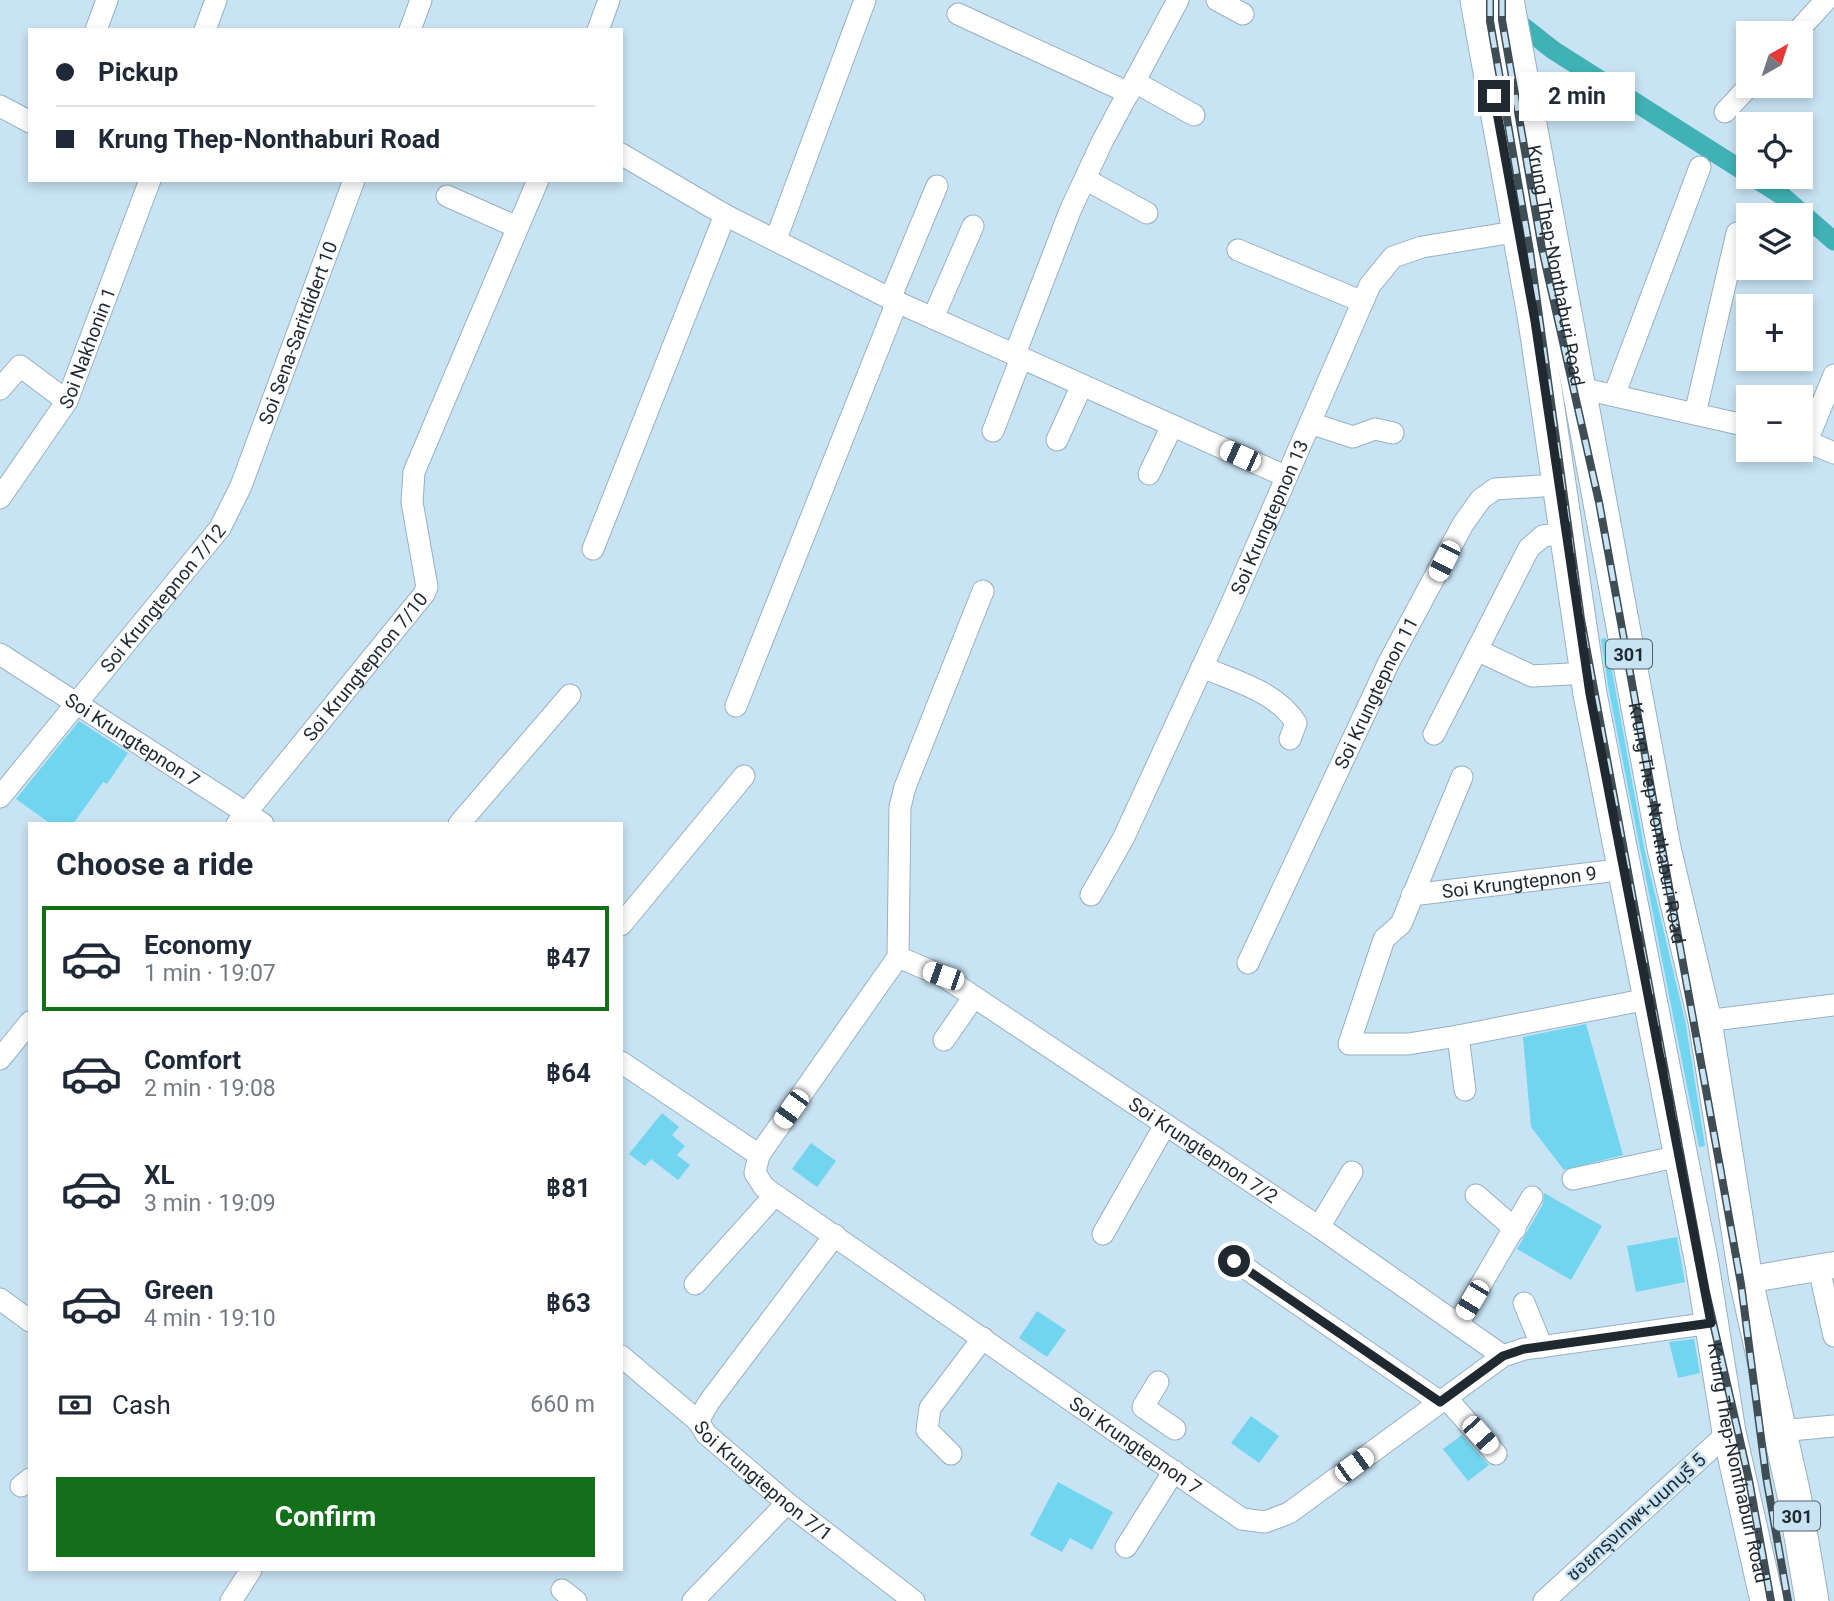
<!DOCTYPE html>
<html lang="en">
<head>
<meta charset="utf-8">
<style>
  :root { --surface:#fff; --page:#f6f6f7; --text:#1f2937; --muted:#747a83; --line:#e0e1e3; --accent:#146f1b }
  body { margin:0; font-family:Roboto,"Noto Sans Thai",sans-serif; background:var(--page); color:var(--text); height:100vh; display:flex; flex-direction:column; font-size:26px; white-space:nowrap }
  * { box-sizing:border-box; margin:0 }
  p { font-size:23px; color:var(--muted) }
  .icon { flex:none; width:38px; height:38px; fill:none; stroke:currentColor; stroke-width:2; stroke-linecap:round; stroke-linejoin:round }
  .map { position:relative; flex:1; overflow:hidden }
  .sheet { position:absolute; left:28px; top:822px; width:595px; height:749px; display:flex; flex-direction:column; background:var(--surface); border-radius:0px; box-shadow:0 4px 10px #0003 }
  .sheet>* { flex:none }
  .guide { position:absolute; left:28px; top:28px; width:595px; height:154px; border-radius:0px; box-shadow:0 4px 10px #0003; display:grid; align-content:center; height:154px; padding:0 28px; background:var(--surface) }
  .needle { width:46px; rotate:39deg }
  .fabs { position:absolute; left:1736px; top:21px; display:grid; gap:14px }
  .fabs a { display:grid; place-items:center; width:77px; height:77px; border-radius:0px; background:var(--surface); box-shadow:0 4px 10px #0003; font-size:35px }
  .end { position:absolute; width:32px; height:32px; margin:-16px; border:9px solid #1f292f; background:#fff; box-shadow:0 0 0 4px #fff }
  .from { border-radius:50% }
  .bubble { position:absolute; height:49px; border-radius:0px; background:var(--surface); box-shadow:0 4px 10px #0003; font-size:23px; font-weight:700; line-height:49px; text-align:center }
  .car { position:absolute; width:21px; height:42px; margin:-21px -10px; border-radius:9px; box-shadow:0 0 5px 2px #0007; background:linear-gradient(#fff 24%,#345 0 40%,#fff 0 76%,#345 0 86%,#fff 0) }
  .guide b { display:flex; align-items:center; gap:24px; height:66px; font-size:26px }
  .guide b+b { border-top:2px solid var(--line) }
  .guide i { width:18px; height:18px; background:var(--text) }
  ul { padding:0; list-style:none }
  li { display:flex; align-items:center; gap:21px; height:105px; margin:0 14px 10px; padding:0 14px; border:4px solid transparent; border-radius:0px }
  li div { flex:1 }
  li b { display:block; font-size:26px }
  li em { font-style:normal; font-weight:700 }
  li.active { border-color:var(--accent) }
  li>.icon { width:63px; height:63px; stroke-width:1.5 }
  h2 { padding:0 28px; font-size:32px; line-height:84px }
  .pay { display:flex; align-items:center; gap:18px; height:77px; padding:0 28px; font-size:26px }
  .pay p { margin-inline-start:auto }
  .cta { display:flex; gap:14px; margin-top:auto; padding:14px 28px }
  .cta a { flex:1; height:80px; border-radius:0px; background:var(--accent); color:#fff; font-size:28px; font-weight:700; line-height:80px; text-align:center }
  .map>svg:first-child { display:block }
  .lines { fill:none; stroke-linecap:round; stroke-linejoin:round }
  .canal { stroke:#40b2b6; stroke-width:19 }
  .building { fill:#71d5ef }
  .minor-casing { stroke:#98b1c1; stroke-width:23 }
  .tertiary-casing { stroke:#98b1c1; stroke-width:28 }
  .primary-casing { stroke:#98b1c1; stroke-width:35 }
  .minor { stroke:#fff; stroke-width:21 }
  .tertiary { stroke:#fff; stroke-width:26 }
  .primary { stroke:#fff; stroke-width:33 }
  .rail-casing { stroke:#3f4d55; stroke-width:8 }
  .rail { stroke:#c8e3f3; stroke-width:5; stroke-dasharray:16; stroke-linecap:butt }
  .route { stroke:#1f292f; stroke-width:9 }
  .labels { text-anchor:middle; dominant-baseline:central; stroke-width:5; stroke-linejoin:round; paint-order:stroke }
  .shield { fill:#c8e3f3; stroke:#52616a; stroke-width:2 }
  .shield-label { font-size:18px; font-weight:bold; fill:#1f292f }
  .street-label { font-size:19px; fill:#1f292f; stroke:#c8e3f3 }
</style>
</head>
<body>
<div class="map">
<svg width="1834" height="1601" viewBox="0 0 1834 1601">
  <rect width="100%" height="100%" fill="#c8e3f3"/>
  <g class="lines">
    <!-- canal -->
    <g class="canal">
      <polyline points="1510,16 1553,50 1748,174"/>
      <polyline points="1753,177 1781,195 1834,241"/>
    </g>
  </g>
  <!-- building -->
  <g class="building">
    <polygon points="1606,638 1645,852 1686,1025 1705,1146 1699,1147 1609,691 1601,639"/>
    <polygon points="79,721 128,753 107,784 103,782 73,824 51,824 16,799"/>
    <polygon points="1586,1024 1623,1155 1564,1170 1531,1127 1523,1037"/>
    <polygon points="662,1113 679,1127 672,1135 685,1146 677,1155 690,1165 678,1180 651,1159 645,1166 629,1154"/>
    <polygon points="811,1143 836,1161 817,1187 792,1169"/>
    <polygon points="1544,1193 1602,1226 1571,1280 1517,1249 1543,1204"/>
    <polygon points="1677,1237 1685,1282 1636,1292 1627,1246"/>
    <polygon points="1037,1311 1066,1330 1047,1357 1019,1338"/>
    <polygon points="1694,1339 1700,1373 1678,1378 1669,1342"/>
    <polygon points="1251,1416 1279,1436 1259,1463 1231,1443"/>
    <polygon points="1462,1435 1489,1465 1468,1481 1443,1449"/>
    <polygon points="1058,1482 1113,1512 1092,1550 1070,1538 1062,1552 1030,1535"/>
  </g>
  <g class="lines">
    <!-- minor casing -->
    <g class="minor-casing">
      <g id="minor">
        <polyline points="1217,0 1243,14"/>
        <polyline points="958,14 1129,93"/>
        <polyline points="96,30 107,0"/>
        <polyline points="205,30 216,0"/>
        <polyline points="410,30 421,0"/>
        <polyline points="598,30 609,0"/>
        <polyline points="1796,33 1826,0"/>
        <polyline points="1135,82 1194,115"/>
        <polyline points="0,106 30,122"/>
        <polyline points="1725,112 1749,86"/>
        <polyline points="621,154 725,215 897,302 1285,476"/>
        <polyline points="1085,179 1147,213"/>
        <polyline points="447,196 517,227"/>
        <polyline points="776,239 865,0"/>
        <polyline points="1238,250 1363,302"/>
        <polyline points="890,299 937,186"/>
        <polyline points="933,318 973,226"/>
        <polyline points="1015,354 1070,211 1102,142 1178,0"/>
        <polyline points="1580,388 1748,426"/>
        <polyline points="0,389 20,366 67,401"/>
        <polyline points="1615,393 1700,167"/>
        <polyline points="1695,414 1737,233"/>
        <polyline points="1310,423 1353,437 1375,429 1393,433"/>
        <polyline points="993,431 1021,358"/>
        <polyline points="1801,439 1834,453"/>
        <polyline points="1057,440 1082,385"/>
        <polyline points="1807,441 1834,375"/>
        <polyline points="1149,474 1172,426"/>
        <path id="s1" d="M 0,498 L 67,401 L 150,180"/>
        <polyline points="593,549 725,215"/>
        <polyline points="1479,651 1532,676 1588,673"/>
        <path id="s2" d="M 0,654 L 263,824"/>
        <path d="M 1202,667 C 1235,681 1277,692 1296,723 L 1290,739"/>
        <polyline points="736,706 897,302"/>
        <polyline points="1434,734 1529,548 1543,536 1566,533"/>
        <path id="s3" d="M 0,797 L 220,528 L 241,486 L 354,180"/>
        <path id="s4" d="M 237,824 L 424,594 L 427,587 L 412,502 L 414,472 L 538,180"/>
        <polyline points="459,824 570,695"/>
        <path id="s5" d="M 1091,895 L 1123,839 L 1230,607 L 1370,285 L 1393,257 L 1422,247 L 1520,231"/>
        <path id="s6" d="M 1412,895 L 1626,869"/>
        <polyline points="621,925 744,776"/>
        <path id="s7" d="M 898,957 L 943,976 L 1319,1227 L 1503,1356"/>
        <path id="s8" d="M 1248,963 L 1389,662 L 1463,524 L 1481,499 L 1495,489 L 1557,485"/>
        <polyline points="1705,1021 1834,1005"/>
        <polyline points="1458,1036 1408,1044 1349,1044 1384,939 1401,924 1462,777"/>
        <polyline points="944,1040 973,998"/>
        <polyline points="0,1059 30,1022"/>
        <path id="s9" d="M 621,1062 L 759,1155 L 755,1173 L 764,1187 L 775,1195 L 1242,1519 L 1265,1522 L 1289,1513 L 1503,1356 L 1524,1349 L 1711,1323"/>
        <polyline points="1465,1090 1458,1036 1648,999"/>
        <polyline points="759,1155 898,957 900,807 905,787 983,591"/>
        <polyline points="1573,1179 1680,1156"/>
        <polyline points="1476,1195 1515,1229"/>
        <polyline points="1319,1227 1352,1172"/>
        <polyline points="1103,1234 1165,1125"/>
        <path id="s10" d="M 835,1235 L 709,1402 L 698,1421 L 706,1434 L 787,1503 L 914,1601"/>
        <polyline points="1234,1260 1440,1402"/>
        <polyline points="1819,1268 1834,1336"/>
        <polyline points="695,1284 775,1195"/>
        <polyline points="0,1299 30,1321"/>
        <polyline points="1524,1303 1542,1347"/>
        <polyline points="1458,1324 1532,1197"/>
        <polyline points="621,1356 698,1421"/>
        <polyline points="1158,1382 1143,1407 1175,1429"/>
        <polyline points="1446,1398 1496,1454"/>
        <polyline points="1780,1431 1834,1426"/>
        <polyline points="951,1454 927,1430 930,1408 983,1338"/>
        <polyline points="21,1486 30,1479"/>
        <polyline points="1126,1547 1174,1471"/>
        <polyline points="562,1590 576,1601"/>
        <polyline points="231,1601 251,1570"/>
        <polyline points="693,1601 787,1503"/>
        <polyline points="1544,1601 1729,1432"/>
      </g>
    </g>
    <!-- tertiary casing -->
    <g class="tertiary-casing">
      <polyline id="tertiary" points="1746,1280 1834,1265"/>
    </g>
    <!-- primary casing -->
    <g class="primary-casing">
      <g id="primary">
        <path id="s11" d="M 1477,0 L 1535,321 L 1590,694 L 1702,1264 L 1729,1432 L 1767,1601"/>
        <path id="s12" d="M 1507,0 L 1664,848 L 1705,1021 L 1746,1280 L 1794,1495 L 1812,1601"/>
      </g>
    </g>
    <!-- minor -->
    <use href="#minor" class="minor"/>
    <!-- tertiary -->
    <use href="#tertiary" class="tertiary"/>
    <!-- primary -->
    <use href="#primary" class="primary"/>
    <!-- rail casing -->
    <g class="rail-casing">
      <g id="rail">
        <polyline points="1490,0 1490,21 1530,251 1581,619 1706,1292 1749,1480 1771,1601"/>
        <path id="s13" d="M 1502,0 L 1502,20 L 1542,249 L 1599,502 L 1720,1167 L 1741,1284 L 1766,1476 L 1788,1601"/>
      </g>
    </g>
    <!-- rail -->
    <use href="#rail" class="rail"/>
  </g>
  <g class="lines">
    <!-- route -->
    <polyline class="route" points="1234,1261 1440,1402 1503,1356 1524,1349 1711,1323 1590,694 1535,321 1494,96"/>
  </g>
  <g class="labels">
    <!-- shield labels -->
    <g class="shield">
      <rect x="1606" y="639.5" width="46" height="29" rx="5"/>
      <rect x="1774" y="1501.5" width="46" height="29" rx="5"/>
    </g>
    <g class="shield-label">
      <text x="1629" y="654">301</text>
      <text x="1797" y="1516">301</text>
    </g>
    <!-- street labels -->
    <g class="street-label">
      <text stroke="none"><textPath href="#s12" startOffset="270">Krung Thep-Nonthaburi Road</textPath></text>
      <text stroke="none"><textPath href="#s3" startOffset="558">Soi Sena-Saritdidert 10</textPath></text>
      <text stroke="none"><textPath href="#s1" startOffset="175">Soi Nakhonin 1</textPath></text>
      <text stroke="none"><textPath href="#s5" startOffset="418">Soi Krungtepnon 13</textPath></text>
      <text stroke="none"><textPath href="#s3" startOffset="257">Soi Krungtepnon 7/12</textPath></text>
      <text stroke="none"><textPath href="#s4" startOffset="203">Soi Krungtepnon 7/10</textPath></text>
      <text stroke="none"><textPath href="#s8" startOffset="299">Soi Krungtepnon 11</textPath></text>
      <text stroke="none"><textPath href="#s2" startOffset="158">Soi Krungtepnon 7</textPath></text>
      <text stroke="none"><textPath href="#s13" startOffset="838">Krung Thep-Nonthaburi Road</textPath></text>
      <text stroke="none"><textPath href="#s6" startOffset="108">Soi Krungtepnon 9</textPath></text>
      <text stroke="none"><textPath href="#s7" startOffset="362">Soi Krungtepnon 7/2</textPath></text>
      <text stroke="none"><textPath href="#s9" startOffset="654">Soi Krungtepnon 7</textPath></text>
      <text stroke="none"><textPath href="#s11" startOffset="1486">Krung Thep-Nonthaburi Road</textPath></text>
      <text stroke="none"><textPath href="#s10" startOffset="320">Soi Krungtepnon 7/1</textPath></text>
      <text transform="translate(1636 1517) rotate(-42)">ซอยกรุงเทพฯ-นนทบุรี 5</text>
    </g>
  </g>
</svg>
<div class="fabs">
<a><svg class="needle" viewBox="-14 -14 28 28"><path d="M0-13l5 13h-10z" fill="#e53935"/><path d="M0 13l5-13h-10z" fill="#747a83"/></svg></a>
<a><svg class="icon" aria-label="locate" viewBox="0 0 24 24"><circle cx="12" cy="12" r="6"/><path d="M12 2v4M12 18v4M2 12h4M18 12h4"/></svg></a>
<a><svg class="icon" aria-label="layers" viewBox="0 0 24 24"><path d="M12 4l9 5-9 5-9-5zM3 14l9 5 9-5"/></svg></a>
<a>+</a>
<a>−</a>
</div>
<i class="end from" style="left:1234px;top:1261px"></i>
<i class="end" style="left:1494px;top:96px"></i>
<div class="bubble" style="left:1519px;top:72px;width:116px">2 min</div>
<i class="car" style="left:1240px;top:456px;rotate:294deg"></i>
<i class="car" style="left:1444px;top:561px;rotate:207deg"></i>
<i class="car" style="left:943px;top:976px;rotate:289deg"></i>
<i class="car" style="left:791px;top:1109px;rotate:216deg"></i>
<i class="car" style="left:1472px;top:1300px;rotate:211deg"></i>
<i class="car" style="left:1480px;top:1435px;rotate:138deg"></i>
<i class="car" style="left:1354px;top:1465px;rotate:54deg"></i>
<div class="guide">
<b><i class="from"></i>Pickup</b>
<b><i></i>Krung Thep-Nonthaburi Road</b>
</div>
<section class="sheet">
<h2>Choose a ride</h2>
<ul>
<li class="active"><svg class="icon" aria-label="car" viewBox="0 0 24 24"><path d="M5 17H2v-5l4-1 3-4h7l3 4 3 1v5h-3M9 17h6M6 11h13"/><circle cx="7" cy="17" r="2"/><circle cx="17" cy="17" r="2"/></svg><div><b>Economy</b><p>1 min · 19:07</p></div><em>฿47</em></li>
<li><svg class="icon" aria-label="car" viewBox="0 0 24 24"><path d="M5 17H2v-5l4-1 3-4h7l3 4 3 1v5h-3M9 17h6M6 11h13"/><circle cx="7" cy="17" r="2"/><circle cx="17" cy="17" r="2"/></svg><div><b>Comfort</b><p>2 min · 19:08</p></div><em>฿64</em></li>
<li><svg class="icon" aria-label="car" viewBox="0 0 24 24"><path d="M5 17H2v-5l4-1 3-4h7l3 4 3 1v5h-3M9 17h6M6 11h13"/><circle cx="7" cy="17" r="2"/><circle cx="17" cy="17" r="2"/></svg><div><b>XL</b><p>3 min · 19:09</p></div><em>฿81</em></li>
<li><svg class="icon" aria-label="car" viewBox="0 0 24 24"><path d="M5 17H2v-5l4-1 3-4h7l3 4 3 1v5h-3M9 17h6M6 11h13"/><circle cx="7" cy="17" r="2"/><circle cx="17" cy="17" r="2"/></svg><div><b>Green</b><p>4 min · 19:10</p></div><em>฿63</em></li>
</ul>
<div class="pay"><svg class="icon" aria-label="cash" viewBox="0 0 24 24"><path d="M3 7h18v10H3z"/><circle cx="12" cy="12" r="2"/></svg>Cash<p>660 m</p></div>
<div class="cta"><a>Confirm</a></div>
</section>
</div>
</body>
</html>
